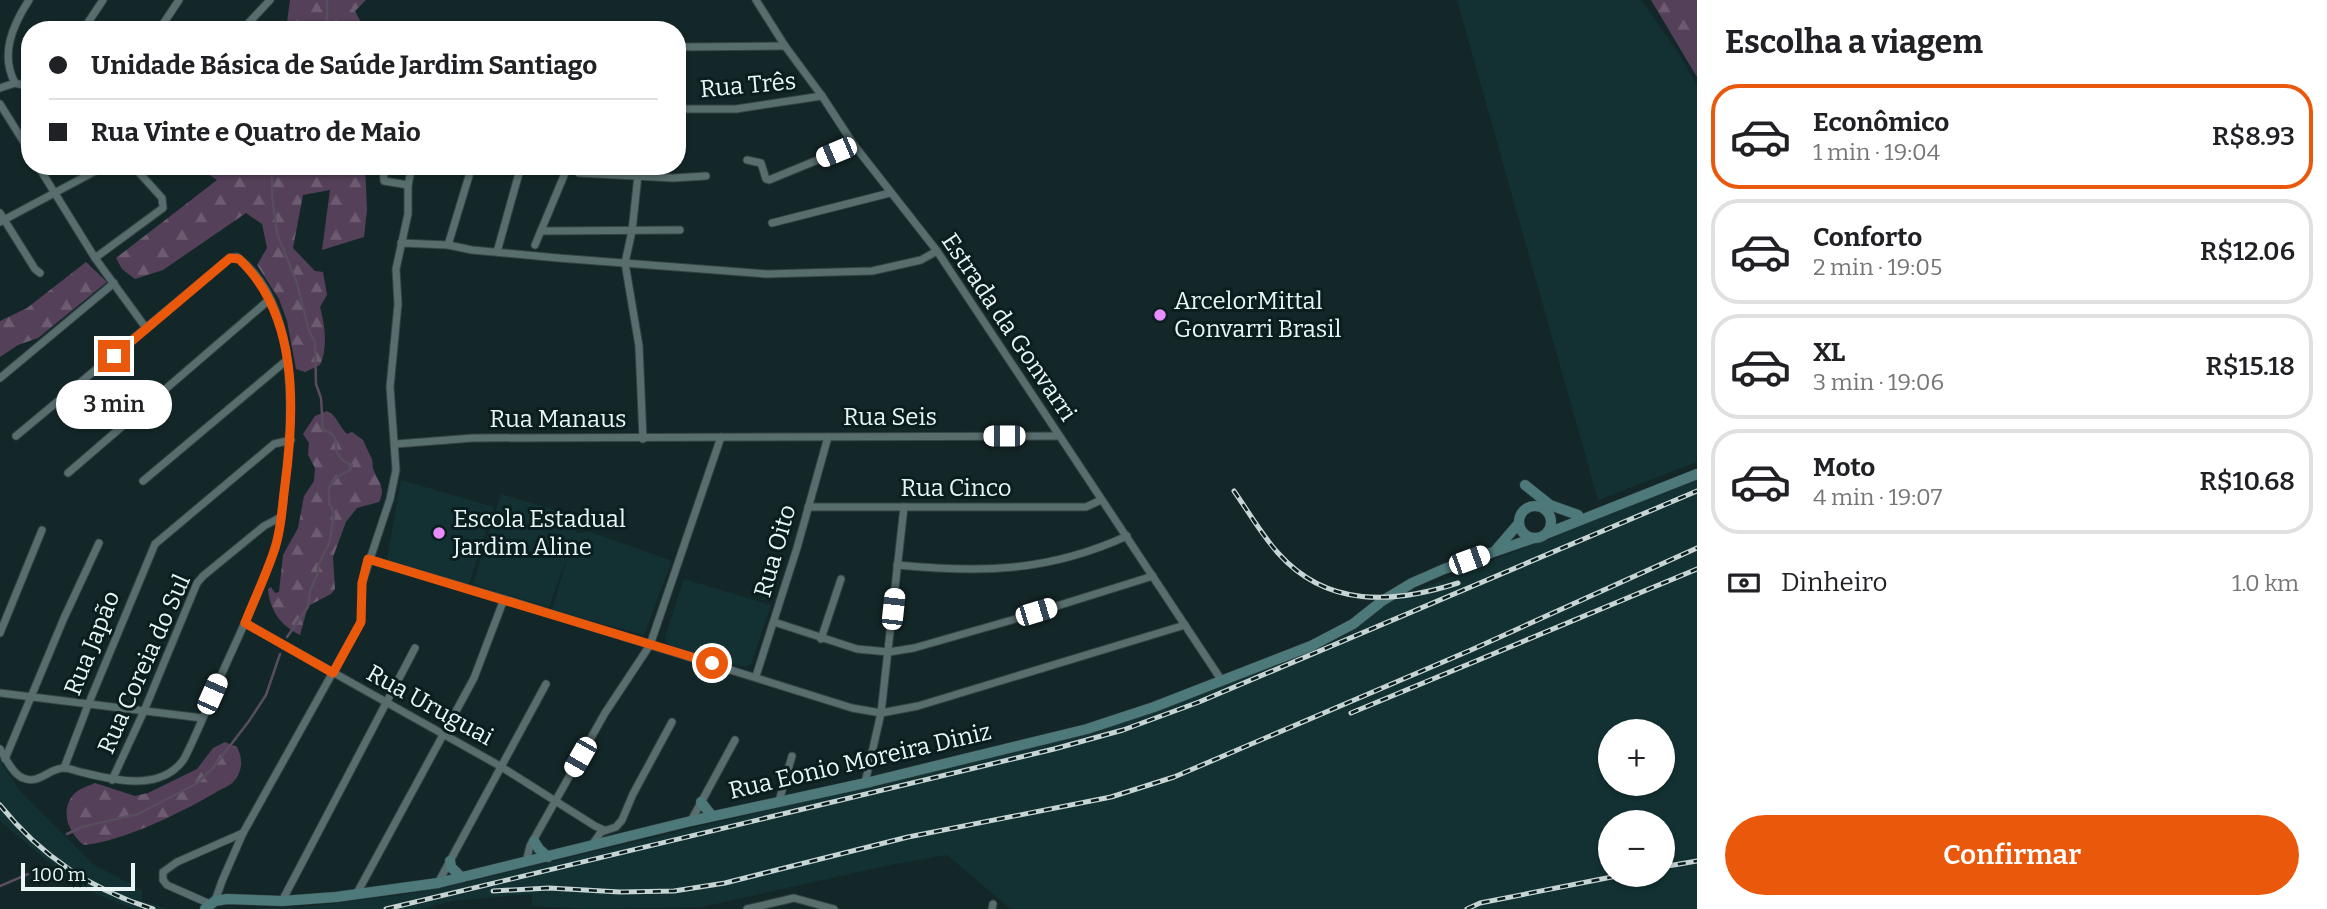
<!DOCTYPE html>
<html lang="pt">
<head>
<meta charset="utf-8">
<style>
  :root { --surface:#fff; --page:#f2f2f2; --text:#202124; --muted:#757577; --line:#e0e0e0; --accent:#ea580c }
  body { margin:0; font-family:Bitter,serif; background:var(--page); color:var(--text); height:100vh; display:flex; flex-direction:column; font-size:26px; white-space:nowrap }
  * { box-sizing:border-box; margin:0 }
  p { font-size:23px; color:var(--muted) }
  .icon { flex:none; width:38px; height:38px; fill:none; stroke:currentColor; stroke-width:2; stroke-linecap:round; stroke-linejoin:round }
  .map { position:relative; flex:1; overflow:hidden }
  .sheet { display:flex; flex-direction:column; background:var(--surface); width:630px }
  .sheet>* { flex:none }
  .banner { position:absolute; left:21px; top:21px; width:665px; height:154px; border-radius:28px; box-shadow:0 2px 5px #0004; display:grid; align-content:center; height:154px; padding:0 28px; background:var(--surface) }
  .buttons { position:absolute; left:1598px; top:719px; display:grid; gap:14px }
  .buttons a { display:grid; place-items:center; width:77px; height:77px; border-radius:50%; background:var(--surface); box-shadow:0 2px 5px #0004; font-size:35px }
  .scale { position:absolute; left:21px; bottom:18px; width:114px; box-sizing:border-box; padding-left:7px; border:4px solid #eaf6f6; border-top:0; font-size:19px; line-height:24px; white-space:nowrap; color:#eaf6f6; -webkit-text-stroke:5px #0a1e1f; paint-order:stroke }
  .end { position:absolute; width:32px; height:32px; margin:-16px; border:9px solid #ea580c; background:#fff; box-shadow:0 0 0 4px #fff }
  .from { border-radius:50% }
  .bubble { position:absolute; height:49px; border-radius:24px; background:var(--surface); box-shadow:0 2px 5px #0004; font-size:23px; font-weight:600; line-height:49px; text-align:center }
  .car { position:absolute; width:21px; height:42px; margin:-21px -10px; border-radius:9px; box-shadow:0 0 5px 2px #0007; background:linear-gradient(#fff 24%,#345 0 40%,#fff 0 76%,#345 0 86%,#fff 0) }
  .banner b { display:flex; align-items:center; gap:24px; height:66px; font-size:26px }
  .banner b+b { border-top:2px solid var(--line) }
  .banner i { width:18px; height:18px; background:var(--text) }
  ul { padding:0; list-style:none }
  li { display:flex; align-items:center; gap:21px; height:105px; margin:0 14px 10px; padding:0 14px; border:4px solid var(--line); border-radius:28px }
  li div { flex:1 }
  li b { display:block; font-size:26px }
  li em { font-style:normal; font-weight:600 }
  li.current { border-color:var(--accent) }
  li>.icon { width:63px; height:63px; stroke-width:1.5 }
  h2 { padding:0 28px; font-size:32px; line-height:84px }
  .pay { display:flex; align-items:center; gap:18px; height:77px; padding:0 28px; font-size:26px }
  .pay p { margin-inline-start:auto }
  .action { display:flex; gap:14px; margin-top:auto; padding:14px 28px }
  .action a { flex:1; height:80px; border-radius:42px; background:var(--accent); color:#fff; font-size:28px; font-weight:600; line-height:80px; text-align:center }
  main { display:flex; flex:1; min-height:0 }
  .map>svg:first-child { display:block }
  .built { fill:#133132; fill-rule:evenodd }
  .forest { fill:url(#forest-firs) }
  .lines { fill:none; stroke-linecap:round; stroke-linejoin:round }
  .stream { stroke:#574d5e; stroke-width:2.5 }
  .minor-casing { stroke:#344343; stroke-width:9 }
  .secondary-casing { stroke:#344343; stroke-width:11 }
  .minor { stroke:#586d6e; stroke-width:7 }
  .secondary { stroke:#4d797b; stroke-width:10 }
  .rail-casing { stroke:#c7d4d4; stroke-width:5 }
  .rail { stroke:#0a1e1f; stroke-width:2.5; stroke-dasharray:8; stroke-linecap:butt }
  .route { stroke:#ea580c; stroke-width:9 }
  .poi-dot { fill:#e98dfe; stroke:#0a1e1f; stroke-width:2.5 }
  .labels { text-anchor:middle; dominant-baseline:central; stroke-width:6; stroke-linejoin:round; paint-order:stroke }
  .street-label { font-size:24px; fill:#eaf6f6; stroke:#0a1e1f }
  .poi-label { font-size:24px; fill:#eaf6f6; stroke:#0a1e1f; text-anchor:start }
</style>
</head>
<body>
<main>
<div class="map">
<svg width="1697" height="909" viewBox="0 0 1697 909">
  <defs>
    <pattern id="forest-firs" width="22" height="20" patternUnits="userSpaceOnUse" patternTransform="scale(1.75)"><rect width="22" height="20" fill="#544058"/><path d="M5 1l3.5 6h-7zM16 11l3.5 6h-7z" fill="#6d5c71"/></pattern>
  </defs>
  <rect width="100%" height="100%" fill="#142728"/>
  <!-- built -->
  <g class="built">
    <polygon points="1457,0 1641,0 1680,55 1697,86 1697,462 1598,500"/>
    <polygon points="401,480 494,507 469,584 387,560"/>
    <path d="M 1697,480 L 1697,909 L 1011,909 L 947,855 L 890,865 L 702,907 L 590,909 L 532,906 L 532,894 L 452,901 L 422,909 L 239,909 L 303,907 L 402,895 L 451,886 L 1007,753 L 1154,710 L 1333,641 L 1348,634 L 1401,592 L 1420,589 ZM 1610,732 L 1662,732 L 1662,784 L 1610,784 ZM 1610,822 L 1662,822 L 1662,875 L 1610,875 Z"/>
    <polygon points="501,494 581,518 576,533 591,532 672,561 644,635 552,610 569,551 549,607 473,584"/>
    <polygon points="684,579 771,605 751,664 744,667 669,646 665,637"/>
    <polygon points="0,761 19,790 94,865 142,890 142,901 169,909 133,909 94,893 60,871 0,821"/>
  </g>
  <!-- forest -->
  <g class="forest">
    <polygon points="290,0 366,0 355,11 365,30 286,30"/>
    <polygon points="1651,0 1697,0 1697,77"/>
    <path d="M 196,166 L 365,166 L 367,210 L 364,237 L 322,250 L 330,190 L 303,195 L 293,248 L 315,271 L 323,272 L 327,295 L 320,307 C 325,325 328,348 320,365 L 305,372 L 296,369 L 287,321 L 279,299 L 257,265 L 267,248 L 262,224 L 246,213 L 163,270 L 135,279 L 122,269 L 116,258 L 217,180 Z"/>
    <polygon points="86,262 107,282 38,338 18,345 0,357 0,321 27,308"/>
    <path d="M 327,411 C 337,416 339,426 347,434 L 352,432 L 363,440 C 366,447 369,453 372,459 C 373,463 372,467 374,471 C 379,483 386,488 379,502 L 357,508 L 346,522 L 333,557 L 335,589 L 331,594 L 308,606 L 300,635 C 281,626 270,611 268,589 L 271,587 L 275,593 L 279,592 L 283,555 L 298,528 L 304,496 L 314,481 L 315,468 L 308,455 L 309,443 L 303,434 L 315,416 Z"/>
    <path d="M 225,742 L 237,747 C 243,759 243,771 233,782 C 229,787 220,789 215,793 C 180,813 124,841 84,845 C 69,834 59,811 74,794 C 79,789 88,786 95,783 L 135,796 L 148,793 L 197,769 L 213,748 Z"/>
  </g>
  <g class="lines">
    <!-- stream -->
    <g class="stream">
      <polyline points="327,0 327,30"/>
      <path d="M 272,166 L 272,196 L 277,233 L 297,283 L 309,331 L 315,342 L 316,384 L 321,398 L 323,430 C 349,437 322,453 352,465 L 350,470 L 337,477 L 329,487 L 329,502 L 334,514 L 330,541 L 318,566 L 318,573 L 310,591 L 308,607 L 287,637"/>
      <polyline points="67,834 82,827 138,814 196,784 213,768 249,721 266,695 280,654"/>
      <polyline points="0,886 28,874"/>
    </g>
    <!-- minor casing -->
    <g class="minor-casing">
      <g id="minor">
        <polyline points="756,0 785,46 822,96 854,145 937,251 1222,681"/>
        <polyline points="83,30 103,0"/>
        <polyline points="159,30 179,0"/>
        <polyline points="242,30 270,0"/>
        <polyline points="677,47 785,46"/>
        <path d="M 15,83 C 0,55 12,26 29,0"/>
        <polyline points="0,88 15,83 30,87"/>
        <polyline points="0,104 30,152"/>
        <polyline points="677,109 736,109 822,96"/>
        <polyline points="747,160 761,163 766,179 769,180 854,145"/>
        <polyline points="38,166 95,258 146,328"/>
        <polyline points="383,166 384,181 408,185"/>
        <polyline points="639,166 632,231 625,263 639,346 643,439"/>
        <polyline points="579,173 673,178 706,176"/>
        <polyline points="0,213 35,269 40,273"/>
        <polyline points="0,222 105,166"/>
        <polyline points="772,223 890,193"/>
        <polyline points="541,231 680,230"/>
        <polyline points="401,243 448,245 472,250 558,258 767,274 872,271 921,260 937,251"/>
        <polyline points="448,245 472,166"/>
        <polyline points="535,245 568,166"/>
        <polyline points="497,252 521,166"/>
        <polyline points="95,258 163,208 162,198 133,166"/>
        <polyline points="0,378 114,283"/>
        <polyline points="396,444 473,438 1059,436"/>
        <polyline points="68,473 270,299"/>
        <polyline points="143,481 287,360"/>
        <polyline points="808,507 1086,507 1101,500"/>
        <polyline points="368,559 504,599 852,708 881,713 918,706 1185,625"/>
        <path d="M 897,565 C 982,573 1048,572 1127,536"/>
        <polyline points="774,622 857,649 889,652 914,648 1012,620 1153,576"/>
        <polyline points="245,623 500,766 595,826 604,830"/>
        <polyline points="0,633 42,530"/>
        <polyline points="821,639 841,579"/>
        <polyline points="756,676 797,548 828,437"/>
        <polyline points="0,693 202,718"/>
        <path d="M 0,749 C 6,759 13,774 23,778 C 39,785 49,768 64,768 C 70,768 78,772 85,773 C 117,781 162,791 184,759 C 199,730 210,700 223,671 C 240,633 259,594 273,554 C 280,535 282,512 284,492 C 293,423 301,304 237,257 L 230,258 L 16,436"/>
        <polyline points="5,759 64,618 99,543"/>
        <polyline points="64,768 88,705 155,544 274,444 291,440"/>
        <polyline points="112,780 144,711 197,583 203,576 264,526 281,517"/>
        <polyline points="865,783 881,713 904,507"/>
        <polyline points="779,801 792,756"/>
        <polyline points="691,821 735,740"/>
        <polyline points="592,845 601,832 616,827 622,820 633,794 672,722"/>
        <polyline points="526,862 530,846 605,713 650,645 721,437"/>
        <polyline points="438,883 546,684"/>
        <polyline points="356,895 474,678 504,599"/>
        <polyline points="215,901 222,881 243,833 361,622 362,583 390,499 396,470 390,387 398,304 396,269 408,214 408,185 412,166"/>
        <polyline points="282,901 415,648"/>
        <polyline points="210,904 167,885 163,880 163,872 177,862 243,833"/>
        <polyline points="747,909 794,898 834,909"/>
        <polyline points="992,909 993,904"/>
      </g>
    </g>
    <!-- secondary casing -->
    <g class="secondary-casing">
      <g id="secondary">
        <polyline points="1525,485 1550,505 1578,515"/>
        <circle cx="1535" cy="522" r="16"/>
        <polyline points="1548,533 1697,474"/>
        <polyline points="1495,551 1519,523"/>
        <polyline points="701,802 712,816"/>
        <polyline points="534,841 539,849 548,857"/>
        <polyline points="450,861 451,867 461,877"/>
        <polyline points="205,909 215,901 227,899 282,901 336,897 438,883 691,821 870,782 1087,729 1154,707 1311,646 1353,624 1382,601 1412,583 1444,569 1534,538"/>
      </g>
    </g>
    <!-- minor -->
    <use href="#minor" class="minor"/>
    <!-- secondary -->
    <use href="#secondary" class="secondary"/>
    <!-- rail casing -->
    <g class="rail-casing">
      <g id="rail">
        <path d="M 1234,491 C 1248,511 1261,534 1278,553 C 1327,608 1393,604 1458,583"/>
        <polyline points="1351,713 1697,569"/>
        <path d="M 0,805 C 40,855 92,890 153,909"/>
        <polyline points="1662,867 1697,861"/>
        <polyline points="493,891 549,888 620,892 674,891 725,883 908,837 1111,797 1174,777 1471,650 1697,548"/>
        <polyline points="386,909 1054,749 1123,730 1199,702 1697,491"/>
        <polyline points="1467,909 1480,903 1622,875"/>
      </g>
    </g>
    <!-- rail -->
    <use href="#rail" class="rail"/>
  </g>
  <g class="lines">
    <!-- route -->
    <path class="route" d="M 114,356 L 230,258 L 239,259 C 299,316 295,410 285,485 C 282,508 281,532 273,554 C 265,577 254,600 245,623 L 333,673 L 361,622 L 362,583 L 368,559 L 712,663"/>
  </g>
  <!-- markers -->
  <g class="poi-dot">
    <circle cx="1160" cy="315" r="7"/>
    <circle cx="439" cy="533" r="7"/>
  </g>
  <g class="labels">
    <!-- street labels -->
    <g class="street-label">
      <text transform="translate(748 85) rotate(-5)">Rua Três</text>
      <text transform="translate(1009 327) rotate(56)">Estrada da Gonvarri</text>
      <text x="890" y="417">Rua Seis</text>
      <text x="558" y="419">Rua Manaus</text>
      <text x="956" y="488">Rua Cinco</text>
      <text transform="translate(775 551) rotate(-74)">Rua Oito</text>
      <text transform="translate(92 643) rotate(-68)">Rua Japão</text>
      <text transform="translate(144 664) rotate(-66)">Rua Coreia do Sul</text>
      <text transform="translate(430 705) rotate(29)">Rua Uruguai</text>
      <text transform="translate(860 761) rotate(-13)">Rua Eonio Moreira Diniz</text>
    </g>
    <!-- poi labels -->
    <g class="poi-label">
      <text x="1174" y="301">ArcelorMittal<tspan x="1174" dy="28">Gonvarri Brasil</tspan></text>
      <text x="453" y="519">Escola Estadual<tspan x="453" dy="28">Jardim Aline</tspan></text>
    </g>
  </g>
</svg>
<div class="buttons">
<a>+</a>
<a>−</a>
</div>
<div class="scale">100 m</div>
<i class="end from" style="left:712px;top:663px"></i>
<i class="end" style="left:114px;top:356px"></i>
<div class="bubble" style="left:56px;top:380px;width:116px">3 min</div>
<i class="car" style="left:836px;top:152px;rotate:247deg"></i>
<i class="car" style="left:1004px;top:436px;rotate:270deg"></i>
<i class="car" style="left:1469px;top:560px;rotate:70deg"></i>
<i class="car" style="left:893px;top:609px;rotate:6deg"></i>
<i class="car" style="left:1036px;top:612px;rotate:73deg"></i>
<i class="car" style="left:212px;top:694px;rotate:24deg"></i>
<i class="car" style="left:580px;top:757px;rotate:210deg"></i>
<div class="banner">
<b><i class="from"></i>Unidade Básica de Saúde Jardim Santiago</b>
<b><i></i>Rua Vinte e Quatro de Maio</b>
</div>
</div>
<section class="sheet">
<h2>Escolha a viagem</h2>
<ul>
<li class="current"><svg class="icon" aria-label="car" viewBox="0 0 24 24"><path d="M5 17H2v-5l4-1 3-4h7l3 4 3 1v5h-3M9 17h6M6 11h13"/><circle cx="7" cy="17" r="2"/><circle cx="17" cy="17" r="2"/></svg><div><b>Econômico</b><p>1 min · 19:04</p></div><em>R$8.93</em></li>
<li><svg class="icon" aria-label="car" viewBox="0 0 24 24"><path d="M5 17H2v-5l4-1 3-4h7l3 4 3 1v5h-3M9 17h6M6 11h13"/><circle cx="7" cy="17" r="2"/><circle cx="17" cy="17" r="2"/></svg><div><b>Conforto</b><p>2 min · 19:05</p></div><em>R$12.06</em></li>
<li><svg class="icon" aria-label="car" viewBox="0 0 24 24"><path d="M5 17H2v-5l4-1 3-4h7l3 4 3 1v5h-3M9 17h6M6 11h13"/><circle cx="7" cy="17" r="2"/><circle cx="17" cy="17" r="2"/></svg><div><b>XL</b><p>3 min · 19:06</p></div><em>R$15.18</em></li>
<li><svg class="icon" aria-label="car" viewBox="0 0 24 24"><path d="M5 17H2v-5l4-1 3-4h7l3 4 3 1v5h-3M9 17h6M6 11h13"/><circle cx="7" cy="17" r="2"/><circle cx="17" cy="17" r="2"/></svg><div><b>Moto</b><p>4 min · 19:07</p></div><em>R$10.68</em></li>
</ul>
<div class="pay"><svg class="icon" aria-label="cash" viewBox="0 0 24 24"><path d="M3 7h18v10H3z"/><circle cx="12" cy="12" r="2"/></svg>Dinheiro<p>1.0 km</p></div>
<div class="action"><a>Confirmar</a></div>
</section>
</main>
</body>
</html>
